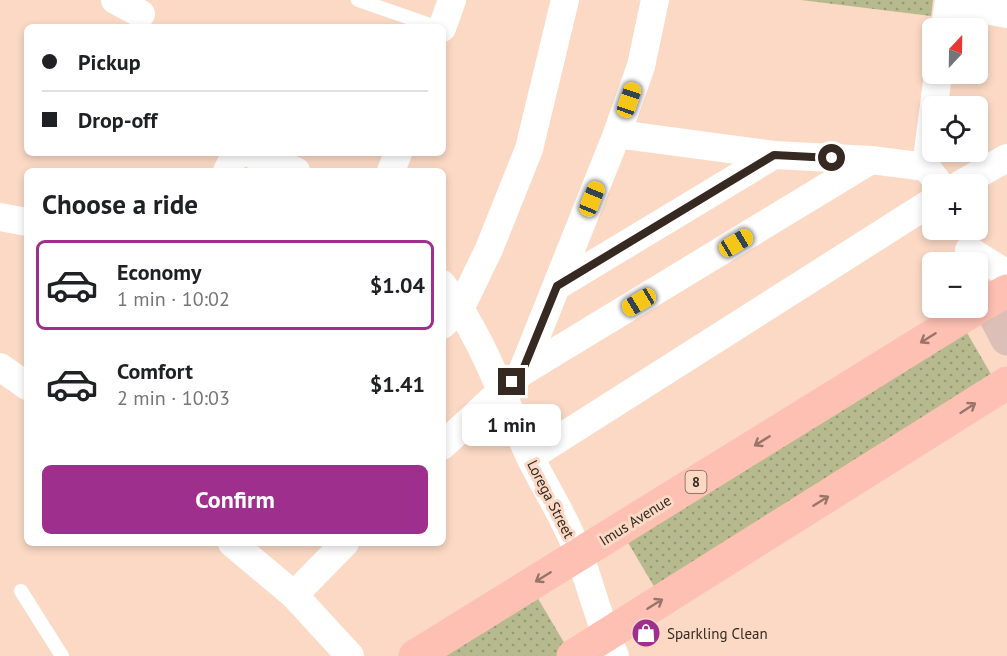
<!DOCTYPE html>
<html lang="en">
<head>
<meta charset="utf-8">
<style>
  :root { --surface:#fff; --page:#f2f2f2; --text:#202124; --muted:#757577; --line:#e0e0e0; --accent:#9e2f8d }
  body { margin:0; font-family:"PT Sans",sans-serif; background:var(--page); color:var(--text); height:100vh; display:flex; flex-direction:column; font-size:22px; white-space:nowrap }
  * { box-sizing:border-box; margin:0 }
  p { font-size:20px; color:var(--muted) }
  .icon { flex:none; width:33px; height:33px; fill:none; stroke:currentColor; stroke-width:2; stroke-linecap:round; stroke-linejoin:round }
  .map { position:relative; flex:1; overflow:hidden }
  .panel { position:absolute; left:24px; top:168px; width:422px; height:378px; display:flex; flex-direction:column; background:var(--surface); border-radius:9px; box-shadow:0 3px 9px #0003 }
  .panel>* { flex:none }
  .guide { position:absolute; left:24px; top:24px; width:422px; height:132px; border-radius:9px; box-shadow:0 3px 9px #0003; display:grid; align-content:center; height:132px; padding:0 18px; background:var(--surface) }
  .needle { width:39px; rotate:22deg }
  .controls { position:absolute; left:922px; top:18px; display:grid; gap:12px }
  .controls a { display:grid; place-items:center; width:66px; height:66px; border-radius:9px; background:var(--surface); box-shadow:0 3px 9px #0003; font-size:30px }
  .end { position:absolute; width:27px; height:27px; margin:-14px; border:8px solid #352921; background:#fff; box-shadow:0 0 0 3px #fff }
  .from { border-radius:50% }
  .bubble { position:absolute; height:42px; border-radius:9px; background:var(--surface); box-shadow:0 3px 9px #0003; font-size:20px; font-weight:600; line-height:42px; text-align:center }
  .car { position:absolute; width:18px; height:36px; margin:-18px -9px; border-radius:8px; box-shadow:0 0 4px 2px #0007; background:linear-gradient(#f5c518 24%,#345 0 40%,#f5c518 0 76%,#345 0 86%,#f5c518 0) }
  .guide b { display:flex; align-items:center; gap:21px; height:57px; font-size:22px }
  .guide b+b { border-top:2px solid var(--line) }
  .guide i { width:15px; height:15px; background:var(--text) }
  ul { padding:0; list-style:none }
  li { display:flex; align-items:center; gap:18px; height:90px; margin:0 12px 9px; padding:0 6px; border:3px solid transparent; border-radius:9px }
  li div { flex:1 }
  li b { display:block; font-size:22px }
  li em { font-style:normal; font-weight:600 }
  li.on { border-color:var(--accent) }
  li>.icon { width:54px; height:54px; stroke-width:1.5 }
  h2 { padding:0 18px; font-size:27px; line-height:72px }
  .button { display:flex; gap:12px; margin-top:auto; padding:12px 18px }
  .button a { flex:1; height:69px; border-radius:9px; background:var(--accent); color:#fff; font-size:24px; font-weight:600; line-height:69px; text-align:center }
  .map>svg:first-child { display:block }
  .green { fill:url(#green-dots) }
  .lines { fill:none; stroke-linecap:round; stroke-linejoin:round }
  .service { stroke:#fff; stroke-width:14 }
  .minor { stroke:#fff; stroke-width:28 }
  .secondary { stroke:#dcc0b8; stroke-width:33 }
  .primary { stroke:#fdc0b2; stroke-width:33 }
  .oneway { stroke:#99746a }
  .route { stroke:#352921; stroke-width:8 }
  .labels { text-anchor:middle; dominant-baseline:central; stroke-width:6; stroke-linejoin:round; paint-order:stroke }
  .shield { fill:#fbd9c5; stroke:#705e52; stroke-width:1.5 }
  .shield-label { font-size:14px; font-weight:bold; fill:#352921 }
  .street-label { font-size:15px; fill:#352921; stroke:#fbd9c5 }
  .poi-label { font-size:15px; fill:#352921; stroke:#fbd9c5; text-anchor:start }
</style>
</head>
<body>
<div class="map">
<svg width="1007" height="656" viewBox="0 0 1007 656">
  <defs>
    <pattern id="green-dots" width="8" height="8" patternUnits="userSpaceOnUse" patternTransform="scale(1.5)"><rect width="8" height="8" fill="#b7ba8e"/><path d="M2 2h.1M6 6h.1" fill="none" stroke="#969774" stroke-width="1.8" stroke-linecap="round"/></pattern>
  </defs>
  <rect width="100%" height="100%" fill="#fbd9c5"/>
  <!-- green -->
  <g class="green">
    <polygon points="801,0 933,0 931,16"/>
    <polygon points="959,319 999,388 662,600 620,529"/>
    <polygon points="530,585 572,656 415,656"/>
  </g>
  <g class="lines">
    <!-- service -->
    <g class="service">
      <polyline points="358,0 436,27"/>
      <polyline points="21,591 62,656"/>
    </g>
    <!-- minor -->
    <g class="minor">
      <polyline points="115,0 141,14"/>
      <polyline points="949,3 1007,14"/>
      <polyline points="442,28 452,0"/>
      <polyline points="945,28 949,0"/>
      <polyline points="934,106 938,74"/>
      <polyline points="933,112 926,167 937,181"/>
      <polyline points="617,134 774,155 871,160 926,167"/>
      <polyline points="249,153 296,171"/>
      <polyline points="227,171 236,153"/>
      <polyline points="391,171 398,153"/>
      <polyline points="961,184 1007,158"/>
      <polyline points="0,217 27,222"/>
      <polyline points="969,250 1007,274"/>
      <path d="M 442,284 C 483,335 503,400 531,459 C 547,491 568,523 580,557 C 592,590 600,624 615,656"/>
      <polyline points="557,286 774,155"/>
      <polyline points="442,325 461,307 489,249 529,149 565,0"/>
      <polyline points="0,367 27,386"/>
      <polyline points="522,372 617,134 641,66 655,0"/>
      <polyline points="442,446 522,372 871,160"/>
      <polyline points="530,457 933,201"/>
      <polyline points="232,543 294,595 350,656"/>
      <polyline points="294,595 345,543"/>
    </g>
    <!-- secondary -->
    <polyline class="secondary" points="987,301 1007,339"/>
    <!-- primary -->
    <g class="primary">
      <polyline points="978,307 1007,291"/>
      <polyline points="415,656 977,308"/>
      <polyline points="573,656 1007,383"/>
    </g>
  </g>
  <!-- one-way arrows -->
  <defs><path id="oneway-shaft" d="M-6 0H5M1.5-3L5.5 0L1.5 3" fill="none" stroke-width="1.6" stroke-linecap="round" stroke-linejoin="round" transform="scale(1.5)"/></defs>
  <g class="oneway">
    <use href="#oneway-shaft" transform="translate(928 338) rotate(148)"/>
    <use href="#oneway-shaft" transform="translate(968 408) rotate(-33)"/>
    <use href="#oneway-shaft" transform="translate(762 441) rotate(148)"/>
    <use href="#oneway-shaft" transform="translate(821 501) rotate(-32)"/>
    <use href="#oneway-shaft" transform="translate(543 577) rotate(148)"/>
    <use href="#oneway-shaft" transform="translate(655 604) rotate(-32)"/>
  </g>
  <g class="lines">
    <!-- route -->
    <polyline class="route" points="512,382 522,372 557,286 774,155 832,158"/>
  </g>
  <!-- icons -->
  <defs>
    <g id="shop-disc" transform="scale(1.5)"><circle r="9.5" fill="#9e2f8d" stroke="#fbd9c5"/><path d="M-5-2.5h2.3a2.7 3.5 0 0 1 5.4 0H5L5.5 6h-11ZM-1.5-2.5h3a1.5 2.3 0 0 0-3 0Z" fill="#fff"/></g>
  </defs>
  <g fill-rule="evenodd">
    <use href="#shop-disc" x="646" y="633"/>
  </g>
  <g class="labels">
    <!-- shield labels -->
    <rect class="shield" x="685.5" y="471" width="21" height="22" rx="4.5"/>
    <g class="shield-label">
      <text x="696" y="482">8</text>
    </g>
    <!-- street labels -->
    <g class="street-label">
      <text transform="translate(551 499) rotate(63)">Lorega Street</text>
      <text transform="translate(635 520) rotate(-32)">Imus Avenue</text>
    </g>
    <!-- poi labels -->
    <g class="poi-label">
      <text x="667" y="633">Sparkling Clean</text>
    </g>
  </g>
</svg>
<div class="controls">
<a><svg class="needle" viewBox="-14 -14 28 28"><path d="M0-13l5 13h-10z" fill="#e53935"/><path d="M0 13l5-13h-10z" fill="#757577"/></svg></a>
<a><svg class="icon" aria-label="locate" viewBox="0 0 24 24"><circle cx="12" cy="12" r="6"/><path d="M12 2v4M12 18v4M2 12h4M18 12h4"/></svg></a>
<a>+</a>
<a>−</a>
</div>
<i class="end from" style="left:832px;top:158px"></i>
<i class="end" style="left:512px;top:382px"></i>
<div class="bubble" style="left:462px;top:404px;width:99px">1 min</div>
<i class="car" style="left:629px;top:100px;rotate:19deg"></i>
<i class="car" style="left:592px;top:199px;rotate:22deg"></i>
<i class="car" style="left:736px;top:243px;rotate:59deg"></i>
<i class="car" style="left:639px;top:302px;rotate:239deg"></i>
<div class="guide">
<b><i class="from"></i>Pickup</b>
<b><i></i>Drop-off</b>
</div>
<section class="panel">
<h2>Choose a ride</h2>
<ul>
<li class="on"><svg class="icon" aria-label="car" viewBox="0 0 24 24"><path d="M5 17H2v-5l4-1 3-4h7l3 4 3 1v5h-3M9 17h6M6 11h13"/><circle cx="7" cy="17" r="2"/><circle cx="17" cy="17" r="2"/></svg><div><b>Economy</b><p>1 min · 10:02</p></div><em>$1.04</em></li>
<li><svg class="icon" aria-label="car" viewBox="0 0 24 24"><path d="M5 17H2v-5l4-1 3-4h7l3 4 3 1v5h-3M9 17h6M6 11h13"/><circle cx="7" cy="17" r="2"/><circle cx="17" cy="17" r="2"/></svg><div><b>Comfort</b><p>2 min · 10:03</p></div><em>$1.41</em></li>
</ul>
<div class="button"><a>Confirm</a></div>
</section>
</div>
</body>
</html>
